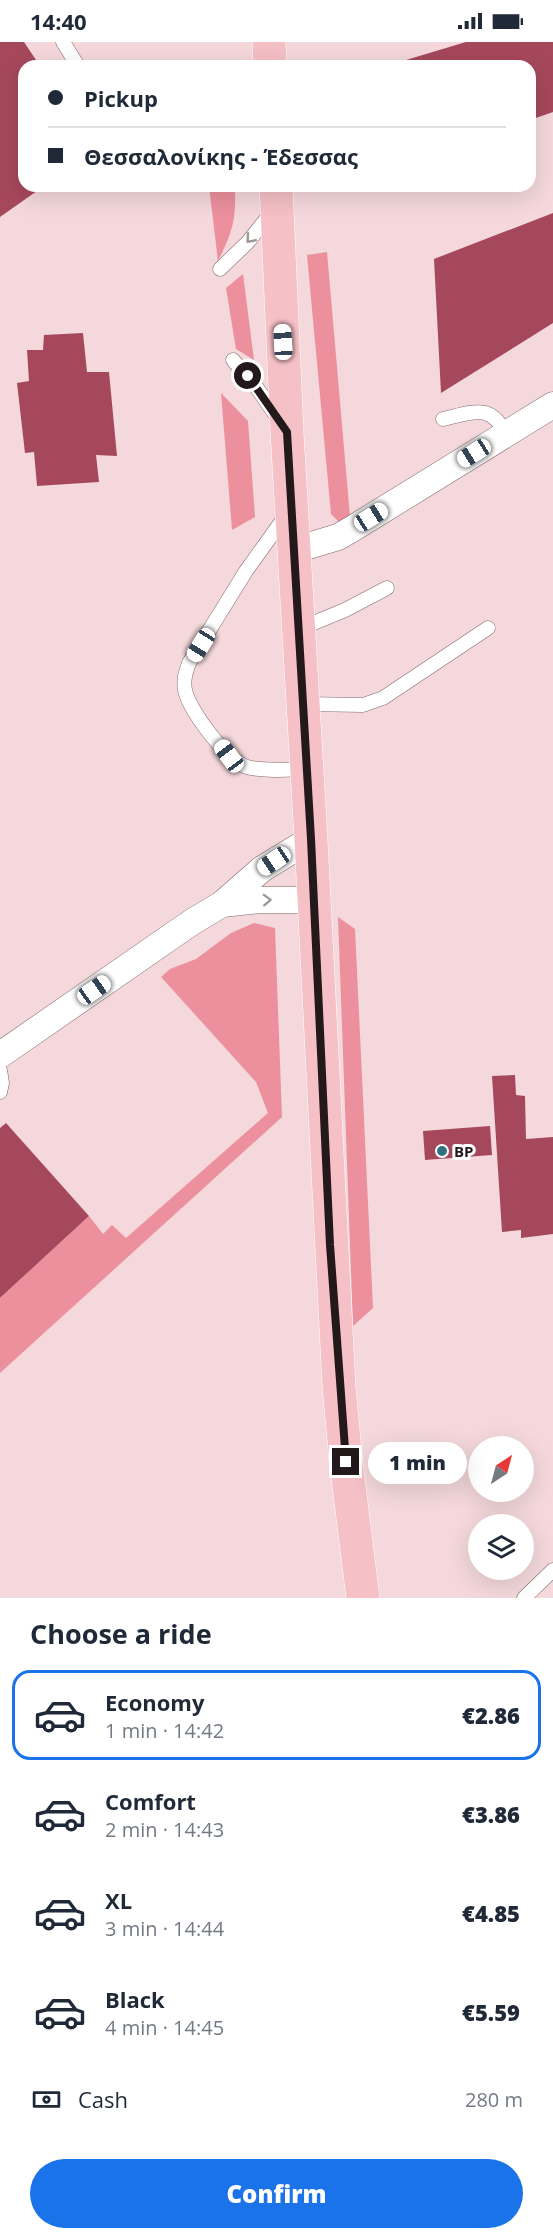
<!DOCTYPE html>
<html lang="en">
<head>
<meta charset="utf-8">
<style>
  :root { --surface:#fff; --page:#f2f2f3; --text:#1f2937; --muted:#747a83; --line:#e0e1e3; --accent:#1a73e8 }
  body { margin:0; font-family:"Open Sans",sans-serif; background:var(--page); color:var(--text); height:100vh; display:flex; flex-direction:column; font-size:22px; white-space:nowrap }
  * { box-sizing:border-box; margin:0 }
  p { font-size:20px; color:var(--muted) }
  .icon { flex:none; width:33px; height:33px; fill:none; stroke:currentColor; stroke-width:2; stroke-linecap:round; stroke-linejoin:round }
  .map { position:relative; height:1556px; overflow:hidden }
  .drawer { display:flex; flex-direction:column; background:var(--surface); flex:1 }
  .drawer>* { flex:none }
  .guide { position:absolute; left:18px; top:18px; width:518px; height:132px; border-radius:18px; box-shadow:0 6px 24px #0002; display:grid; align-content:center; height:132px; padding:0 30px; background:var(--surface) }
  .needle { width:39px; rotate:36deg }
  .buttons { position:absolute; left:468px; top:1394px; display:grid; gap:12px }
  .buttons a { display:grid; place-items:center; width:66px; height:66px; border-radius:50%; background:var(--surface); box-shadow:0 6px 24px #0002; font-size:30px }
  .end { position:absolute; width:27px; height:27px; margin:-14px; border:8px solid #23191a; background:#fff; box-shadow:0 0 0 3px #fff }
  .from { border-radius:50% }
  .bubble { position:absolute; height:42px; border-radius:21px; background:var(--surface); box-shadow:0 6px 24px #0002; font-size:20px; font-weight:800; line-height:42px; text-align:center }
  .car { position:absolute; width:18px; height:36px; margin:-18px -9px; border-radius:8px; box-shadow:0 0 4px 2px #0007; background:linear-gradient(#fff 24%,#345 0 40%,#fff 0 76%,#345 0 86%,#fff 0) }
  .guide b { display:flex; align-items:center; gap:21px; height:57px; font-size:22px }
  .guide b+b { border-top:2px solid var(--line) }
  .guide i { width:15px; height:15px; background:var(--text) }
  ul { padding:0; list-style:none }
  li { display:flex; align-items:center; gap:18px; height:90px; margin:0 12px 9px; padding:0 18px; border:3px solid transparent; border-radius:18px }
  li div { flex:1 }
  li b { display:block; font-size:22px }
  li em { font-style:normal; font-weight:800 }
  li.on { border-color:var(--accent) }
  li>.icon { width:54px; height:54px; stroke-width:1.5 }
  h2 { padding:0 30px; font-size:27px; line-height:72px }
  .pay { display:flex; align-items:center; gap:15px; height:66px; padding:0 30px; font-size:22px }
  .pay p { margin-inline-start:auto }
  .button { display:flex; gap:12px; margin-top:auto; padding:12px 30px }
  .button a { flex:1; height:69px; border-radius:36px; background:var(--accent); color:#fff; font-size:24px; font-weight:800; line-height:69px; text-align:center }
  .status { display:flex; justify-content:space-between; align-items:center; height:42px; padding:0 30px; background:var(--surface); direction:ltr }
  .status svg { height:16px; fill:currentColor }
  .map>svg:first-child { display:block }
  .green { fill:#ec909e }
  .building { fill:#a6485b }
  .lines { fill:none; stroke-linecap:round; stroke-linejoin:round }
  .lane-casing { stroke:#81686b; stroke-width:15 }
  .street-casing { stroke:#81686b; stroke-width:27 }
  .highway-casing { stroke:#fff; stroke-width:34 }
  .lane { stroke:#fff; stroke-width:14 }
  .street { stroke:#fff; stroke-width:26 }
  .highway { stroke:#f5c0c6; stroke-width:33 }
  .oneway { stroke:#9c9898 }
  .route { stroke:#23191a; stroke-width:8 }
  .poi-dot { fill:#307184; stroke:#fff; stroke-width:2 }
  .labels { text-anchor:middle; dominant-baseline:central; stroke-width:6; stroke-linejoin:round; paint-order:stroke }
  .poi-label { font-size:15px; font-weight:bold; fill:#23191a; stroke:#fff; text-anchor:start }
</style>
</head>
<body>
<div class="status"><b>14:40</b><svg viewBox="0 0 49 12"><path d="M0 12V9h3v3zM5 12V6h3v6zM10 12V3h3v9zM15 12V0h3v12zM26 1h20v11H26zM47 4h2v5h-2z"/></svg></div>
<div class="map">
<svg width="553" height="1556" viewBox="0 0 553 1556">
  <rect width="100%" height="100%" fill="#f4d8db"/>
  <!-- green -->
  <g class="green">
    <path d="M 209,144 L 235,144 C 236,177 233,189 218,219 Z"/>
    <polygon points="327,210 350,475 339,480 331,472 307,213"/>
    <polygon points="243,232 254,318 236,307 226,246"/>
    <polygon points="221,351 248,379 255,475 232,488"/>
    <polygon points="338,875 355,887 373,1266 353,1284"/>
    <polygon points="254,881 275,886 282,1075 0,1331 0,1256 89,1174 103,1192 112,1183 126,1196 268,1071 256,1040 161,935 170,927 196,917 231,891"/>
  </g>
  <!-- building -->
  <g class="building">
    <polygon points="0,0 24,0 40,24 24,24 24,144 44,144 0,175"/>
    <polygon points="466,0 553,0 553,70 530,78 530,24 397,24 396,21"/>
    <polygon points="553,171 553,281 441,351 434,217"/>
    <polygon points="83,291 87,330 109,330 117,414 96,413 99,440 37,444 34,410 25,411 17,341 29,339 27,308 43,308 44,293"/>
    <polygon points="515,1033 516,1053 525,1054 526,1097 553,1095 553,1192 521,1196 521,1188 502,1190 492,1034"/>
    <polygon points="6,1081 89,1174 0,1256 0,1086"/>
    <polygon points="490,1084 492,1113 425,1118 423,1089"/>
  </g>
  <g class="lines">
    <!-- lane casing -->
    <g class="lane-casing">
      <g id="lane">
        <polyline points="63,0 78,24"/>
        <polyline points="220,227 248,200 271,171"/>
        <polyline points="233,318 257,346 279,378"/>
        <path d="M 443,377 C 470,371 492,360 505,392"/>
        <path d="M 287,472 L 246,529 L 189,621 C 186,630 183,637 185,648 C 189,668 227,719 247,725 C 265,730 289,727 307,727"/>
        <polyline points="299,587 345,568 387,546"/>
        <polyline points="304,662 363,663 383,656 488,586"/>
        <polyline points="0,1028 2,1041 0,1050"/>
        <polyline points="524,1556 553,1528"/>
      </g>
    </g>
    <!-- street casing -->
    <g class="street-casing">
      <g id="street">
        <polyline points="295,508 338,495 352,487 553,363"/>
        <polyline points="222,862 260,858 313,858"/>
        <polyline points="0,1013 192,880 222,862 262,827 311,797"/>
      </g>
    </g>
    <!-- highway casing -->
    <g class="highway-casing">
      <g id="highway">
        <polyline points="269,0 270,24"/>
        <polyline points="276,144 287,390 311,797 339,1345 346,1420 363,1556"/>
      </g>
    </g>
    <!-- lane -->
    <use href="#lane" class="lane"/>
    <!-- street -->
    <use href="#street" class="street"/>
    <!-- highway -->
    <use href="#highway" class="highway"/>
  </g>
  <!-- one-way arrows -->
  <defs><path id="oneway-chevron" d="M-2-3.5L2.5 0L-2 3.5" fill="none" stroke-width="1.6" stroke-linecap="round" stroke-linejoin="round" transform="scale(1.5)"/></defs>
  <g class="oneway">
    <use href="#oneway-chevron" transform="translate(250 197) rotate(131)"/>
    <use href="#oneway-chevron" transform="translate(267 858) rotate(-2)"/>
  </g>
  <g class="lines">
    <!-- route -->
    <polyline class="route" points="248,334 287,390 311,797 330,1203 346,1420"/>
  </g>
  <!-- markers -->
  <circle class="poi-dot" cx="442" cy="1109" r="6"/>
  <g class="labels">
    <!-- poi labels -->
    <g class="poi-label">
      <text x="454" y="1109">BP</text>
    </g>
  </g>
</svg>
<div class="buttons">
<a><svg class="needle" viewBox="-14 -14 28 28"><path d="M0-13l5 13h-10z" fill="#e53935"/><path d="M0 13l5-13h-10z" fill="#747a83"/></svg></a>
<a><svg class="icon" aria-label="layers" viewBox="0 0 24 24"><path d="M12 4l9 5-9 5-9-5zM3 14l9 5 9-5"/></svg></a>
</div>
<i class="end from" style="left:248px;top:334px"></i>
<i class="end" style="left:346px;top:1420px"></i>
<div class="bubble" style="left:368px;top:1400px;width:99px">1 min</div>
<i class="car" style="left:283px;top:300px;rotate:357deg"></i>
<i class="car" style="left:474px;top:411px;rotate:238deg"></i>
<i class="car" style="left:371px;top:475px;rotate:58deg"></i>
<i class="car" style="left:201px;top:603px;rotate:212deg"></i>
<i class="car" style="left:229px;top:714px;rotate:323deg"></i>
<i class="car" style="left:274px;top:819px;rotate:236deg"></i>
<i class="car" style="left:94px;top:948px;rotate:55deg"></i>
<div class="guide">
<b><i class="from"></i>Pickup</b>
<b><i></i>Θεσσαλονίκης - Έδεσσας</b>
</div>
</div>
<section class="drawer">
<h2>Choose a ride</h2>
<ul>
<li class="on"><svg class="icon" aria-label="car" viewBox="0 0 24 24"><path d="M5 17H2v-5l4-1 3-4h7l3 4 3 1v5h-3M9 17h6M6 11h13"/><circle cx="7" cy="17" r="2"/><circle cx="17" cy="17" r="2"/></svg><div><b>Economy</b><p>1 min · 14:42</p></div><em>€2.86</em></li>
<li><svg class="icon" aria-label="car" viewBox="0 0 24 24"><path d="M5 17H2v-5l4-1 3-4h7l3 4 3 1v5h-3M9 17h6M6 11h13"/><circle cx="7" cy="17" r="2"/><circle cx="17" cy="17" r="2"/></svg><div><b>Comfort</b><p>2 min · 14:43</p></div><em>€3.86</em></li>
<li><svg class="icon" aria-label="car" viewBox="0 0 24 24"><path d="M5 17H2v-5l4-1 3-4h7l3 4 3 1v5h-3M9 17h6M6 11h13"/><circle cx="7" cy="17" r="2"/><circle cx="17" cy="17" r="2"/></svg><div><b>XL</b><p>3 min · 14:44</p></div><em>€4.85</em></li>
<li><svg class="icon" aria-label="car" viewBox="0 0 24 24"><path d="M5 17H2v-5l4-1 3-4h7l3 4 3 1v5h-3M9 17h6M6 11h13"/><circle cx="7" cy="17" r="2"/><circle cx="17" cy="17" r="2"/></svg><div><b>Black</b><p>4 min · 14:45</p></div><em>€5.59</em></li>
</ul>
<div class="pay"><svg class="icon" aria-label="cash" viewBox="0 0 24 24"><path d="M3 7h18v10H3z"/><circle cx="12" cy="12" r="2"/></svg>Cash<p>280 m</p></div>
<div class="button"><a>Confirm</a></div>
</section>
</body>
</html>
